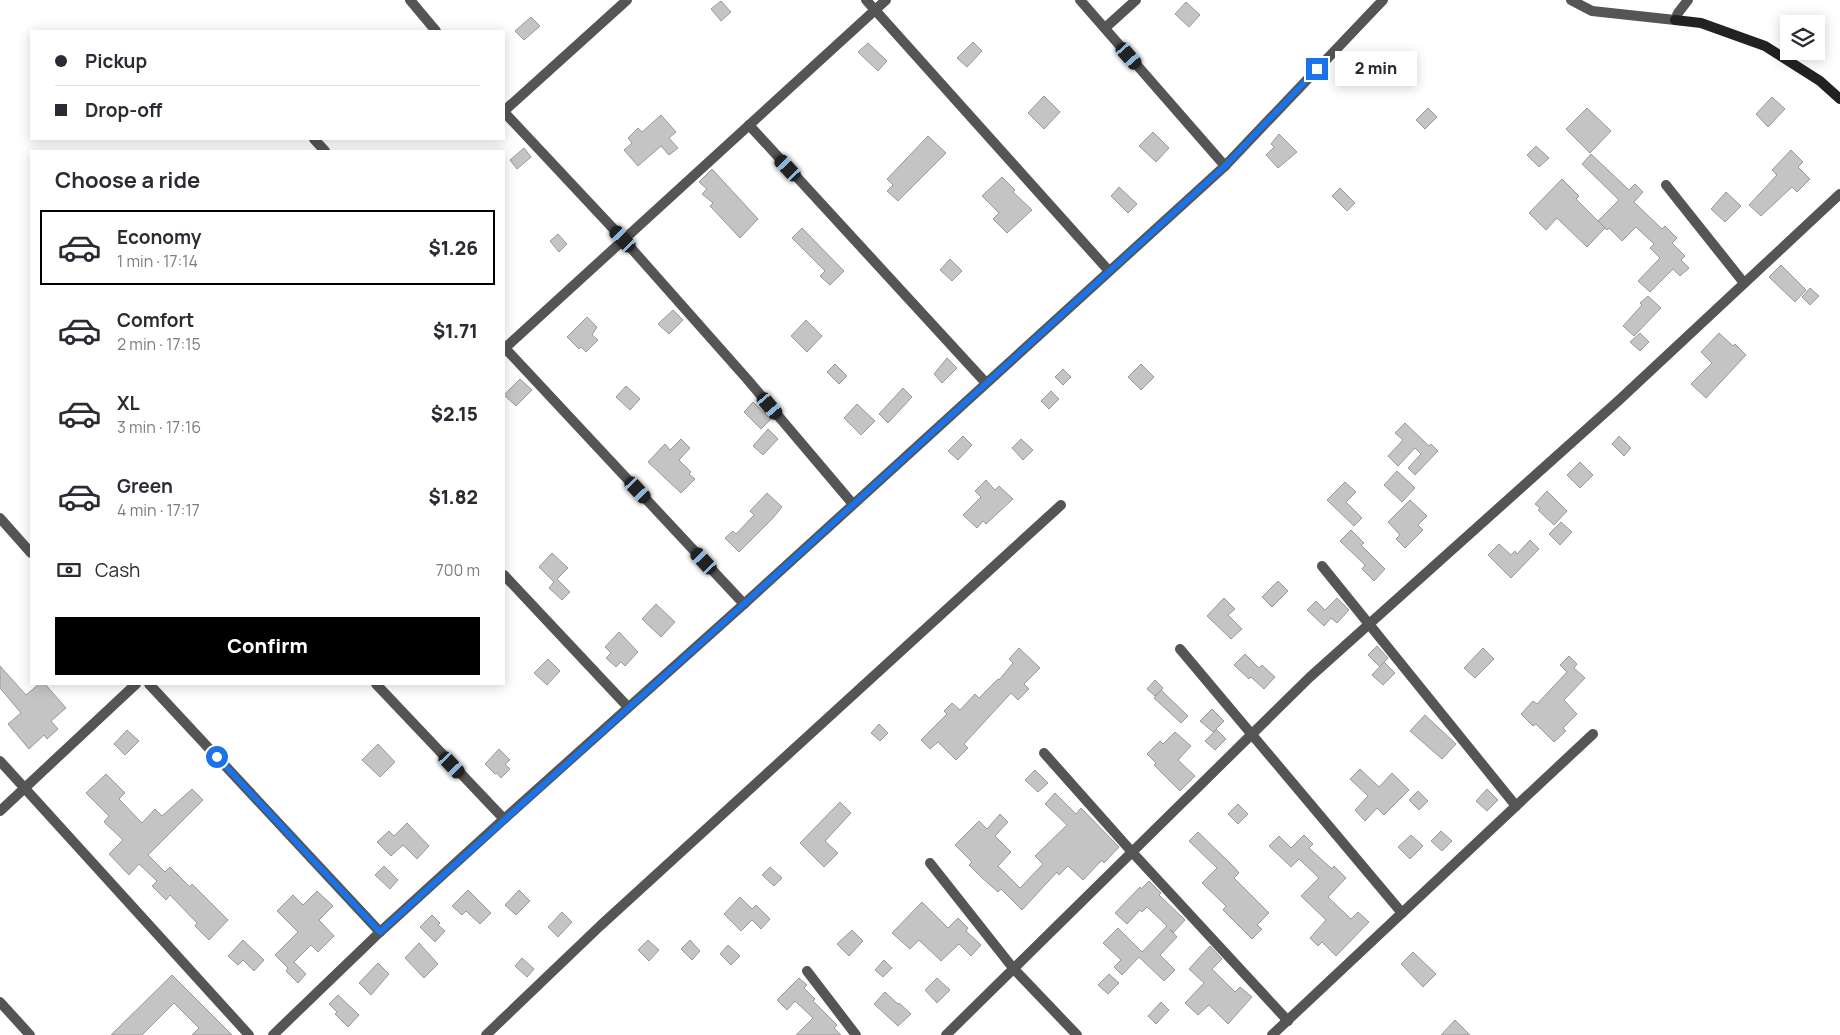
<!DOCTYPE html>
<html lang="en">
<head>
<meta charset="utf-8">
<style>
  :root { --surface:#fff; --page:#f7f7f7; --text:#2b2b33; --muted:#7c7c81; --line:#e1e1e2; --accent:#000 }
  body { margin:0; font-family:Manrope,sans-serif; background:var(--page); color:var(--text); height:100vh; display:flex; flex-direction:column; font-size:19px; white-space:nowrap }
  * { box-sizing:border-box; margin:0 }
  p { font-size:16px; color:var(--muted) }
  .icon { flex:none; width:28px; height:28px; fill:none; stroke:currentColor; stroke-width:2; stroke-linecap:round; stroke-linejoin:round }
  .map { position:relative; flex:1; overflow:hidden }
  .side { position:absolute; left:30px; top:150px; width:475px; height:535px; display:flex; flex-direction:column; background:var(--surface); border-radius:0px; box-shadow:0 2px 12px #0003 }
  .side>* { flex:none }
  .top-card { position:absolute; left:30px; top:30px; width:475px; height:110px; border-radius:0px; box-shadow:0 2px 12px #0003; display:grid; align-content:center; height:110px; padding:0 25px; background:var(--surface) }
  .buttons { position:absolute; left:1780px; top:15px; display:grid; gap:10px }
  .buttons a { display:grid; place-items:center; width:45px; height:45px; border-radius:0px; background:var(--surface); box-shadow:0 2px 12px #0003; font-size:25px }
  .end { position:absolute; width:22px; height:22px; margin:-11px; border:6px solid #1a73e8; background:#fff; box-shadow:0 0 0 2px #fff }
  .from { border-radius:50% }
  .bubble { position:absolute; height:35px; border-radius:0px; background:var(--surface); box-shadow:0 2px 12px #0003; font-size:16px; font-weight:800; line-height:35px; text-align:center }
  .car { position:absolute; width:15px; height:30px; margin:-15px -8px; border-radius:6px; box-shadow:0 0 4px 1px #0007; background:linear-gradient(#222 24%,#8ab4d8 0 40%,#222 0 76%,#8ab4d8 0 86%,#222 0) }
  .top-card b { display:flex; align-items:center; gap:18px; height:48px; font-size:19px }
  .top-card b+b { border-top:1px solid var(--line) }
  .top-card i { width:12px; height:12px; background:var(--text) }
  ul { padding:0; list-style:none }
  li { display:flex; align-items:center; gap:15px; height:75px; margin:0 10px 8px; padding:0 15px; border:2px solid transparent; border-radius:0px }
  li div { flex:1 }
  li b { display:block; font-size:19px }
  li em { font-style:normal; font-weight:800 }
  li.active { border-color:var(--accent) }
  li>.icon { width:45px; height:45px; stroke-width:1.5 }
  h2 { padding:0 25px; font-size:22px; line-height:60px }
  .pay { display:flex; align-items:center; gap:12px; height:55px; padding:0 25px; font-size:19px }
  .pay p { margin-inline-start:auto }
  .action { display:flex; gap:10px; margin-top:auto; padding:10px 25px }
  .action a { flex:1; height:58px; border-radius:0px; background:var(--accent); color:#fff; font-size:20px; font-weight:800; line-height:58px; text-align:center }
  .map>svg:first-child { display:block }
  .building { fill:#c4c4c4; stroke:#999 }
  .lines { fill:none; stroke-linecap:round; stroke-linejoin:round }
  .street { stroke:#555; stroke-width:10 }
  .secondary { stroke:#222; stroke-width:10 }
  .route { stroke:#1a73e8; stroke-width:6 }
</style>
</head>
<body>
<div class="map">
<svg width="1840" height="1035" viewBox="0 0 1840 1035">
  <rect width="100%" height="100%" fill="#fff"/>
  <!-- building -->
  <g class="building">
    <polygon points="721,1 731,12 721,21 711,9"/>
    <polygon points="1186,2 1200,15 1189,27 1175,14"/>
    <polygon points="531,17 540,26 524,40 515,31"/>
    <polygon points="973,42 982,51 967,67 957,58"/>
    <polygon points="868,43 887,61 878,71 858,52"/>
    <polygon points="1044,96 1060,112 1044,129 1028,113"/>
    <polygon points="1772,97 1785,109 1768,127 1756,114"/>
    <polygon points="1428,108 1437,117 1425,129 1416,120"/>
    <polygon points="1587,108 1611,131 1590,153 1566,129"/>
    <polygon points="661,115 676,132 669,138 678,148 669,155 661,146 638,166 624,150 632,143 628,138 638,128 642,132"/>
    <polygon points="1153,132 1169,148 1156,162 1139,146"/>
    <polygon points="1279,134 1297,152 1278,168 1266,155 1274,147 1271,144"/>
    <polygon points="928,136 946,153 898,201 887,191 893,185 887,179"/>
    <polygon points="1536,146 1549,158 1539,167 1527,155"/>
    <polygon points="524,148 531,157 517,169 510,160"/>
    <polygon points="1791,150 1803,162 1798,167 1810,179 1797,192 1792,187 1761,216 1749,205 1777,175 1772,170"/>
    <polygon points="1591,154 1629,190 1635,184 1643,192 1634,202 1662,229 1665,226 1677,238 1672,243 1685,256 1681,260 1689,268 1680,276 1673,269 1650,292 1638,281 1660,258 1650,248 1654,244 1636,227 1622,241 1609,228 1607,230 1598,221 1619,200 1582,164"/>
    <polygon points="712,169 758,219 740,238 710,206 713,203 702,194 707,189 699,182"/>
    <polygon points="1002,177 1015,190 1013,192 1032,210 1007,233 993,219 999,213 982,196"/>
    <polygon points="1562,179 1579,196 1576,199 1605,228 1587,247 1557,218 1546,230 1529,213"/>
    <polygon points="1119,187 1137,204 1128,213 1111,196"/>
    <polygon points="1340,188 1355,203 1347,211 1332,196"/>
    <polygon points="1726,192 1741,206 1725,222 1711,209"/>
    <polygon points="802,228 844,271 830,285 820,276 825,271 792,238"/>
    <polygon points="558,234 567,244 559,252 550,241"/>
    <polygon points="950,259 962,271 952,281 940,270"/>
    <polygon points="1781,265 1806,290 1795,302 1769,277"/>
    <polygon points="1810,288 1819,296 1810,305 1802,297"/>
    <polygon points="1648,296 1661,308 1634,336 1623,326 1642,305 1640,303"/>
    <polygon points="673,310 683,320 669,334 658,324"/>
    <polygon points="587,317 597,327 592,335 598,340 586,352 581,347 579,349 567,337"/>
    <polygon points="806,320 822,336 807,352 791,336"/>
    <polygon points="1640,333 1649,342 1640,351 1630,342"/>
    <polygon points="1719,333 1733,346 1735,344 1746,355 1706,398 1691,384 1712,363 1701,352"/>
    <polygon points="947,358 957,368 942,383 934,374"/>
    <polygon points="835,364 847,376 839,384 827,372"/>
    <polygon points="1141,364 1154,377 1141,390 1128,377"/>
    <polygon points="1063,369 1071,377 1063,385 1055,377"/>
    <polygon points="520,379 532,390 516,406 504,395"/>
    <polygon points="626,386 640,399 630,410 616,397"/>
    <polygon points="903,388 912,397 888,423 879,414"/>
    <polygon points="1051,391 1059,399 1049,409 1041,401"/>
    <polygon points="753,402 771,419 761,429 744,412"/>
    <polygon points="857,404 875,421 861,435 844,418"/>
    <polygon points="1405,423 1429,446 1431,444 1438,451 1415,475 1408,468 1421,454 1415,448 1398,466 1388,456 1403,440 1395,433"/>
    <polygon points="768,429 778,439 763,455 753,446"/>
    <polygon points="963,436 972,445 958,460 948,451"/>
    <polygon points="1619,436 1631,448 1624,456 1612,444"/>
    <polygon points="681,439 690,448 679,460 691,472 689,474 695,479 681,493 648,462 665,444 670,450"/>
    <polygon points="1021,439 1033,450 1023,460 1012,448"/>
    <polygon points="1580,462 1593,475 1580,488 1567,475"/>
    <polygon points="1397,471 1415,488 1402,502 1384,485"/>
    <polygon points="986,480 995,490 999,486 1013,499 986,524 983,521 977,528 963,515 981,497 975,491"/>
    <polygon points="1345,482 1356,492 1346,502 1362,518 1354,526 1327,500"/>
    <polygon points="1547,491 1567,511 1554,525 1538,510 1540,508 1535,504"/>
    <polygon points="767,493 782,507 773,518 739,552 725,538 733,531 736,534 754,515 750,511"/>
    <polygon points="1410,500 1427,516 1418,525 1423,530 1405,548 1396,539 1400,535 1388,522"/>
    <polygon points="1561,522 1572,532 1560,545 1549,534"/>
    <polygon points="1351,530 1364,543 1361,545 1385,569 1374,581 1362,569 1365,565 1340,541"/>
    <polygon points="1530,540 1539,549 1511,578 1488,555 1499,544 1511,555 1515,551 1517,554"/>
    <polygon points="552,553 568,568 557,579 570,592 562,600 549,588 554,582 539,567"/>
    <polygon points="1278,581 1288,591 1272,607 1262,597"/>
    <polygon points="1224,598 1235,609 1228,615 1242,629 1231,639 1207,616"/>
    <polygon points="1337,598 1349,610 1337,623 1331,618 1324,626 1307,610 1316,601 1325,610"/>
    <polygon points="656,604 675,622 661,637 642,619"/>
    <polygon points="619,632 638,652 625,666 621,662 616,667 606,658 611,653 605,647"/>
    <polygon points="1377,646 1388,658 1380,667 1368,655"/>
    <polygon points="1019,648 1040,668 1024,684 1029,689 1018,700 1011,693 964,744 968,748 956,760 938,742 930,749 921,740 947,714 944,711 952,703 960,710 975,694 979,698 998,679 999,680 1013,663 1009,659"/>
    <polygon points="1483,648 1494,659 1475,678 1464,668"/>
    <polygon points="1245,654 1259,668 1262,665 1275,677 1264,689 1251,677 1249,679 1234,665"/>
    <polygon points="1569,656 1577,664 1574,668 1585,678 1564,700 1577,714 1563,728 1566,731 1554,742 1536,724 1533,726 1521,714 1533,701 1537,704 1567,672 1560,665"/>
    <polygon points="548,659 560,671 547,685 534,673"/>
    <polygon points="1384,662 1395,673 1383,685 1372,675"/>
    <polygon points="0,666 26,695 39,684 45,684 66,708 51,721 58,729 47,739 44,735 29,749 8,724 21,713 0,688"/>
    <polygon points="1155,680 1163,688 1155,696 1147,689"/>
    <polygon points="1161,690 1188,716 1181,723 1154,698"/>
    <polygon points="1212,709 1224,721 1216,729 1226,739 1215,750 1205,741 1216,730 1213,732 1200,721"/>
    <polygon points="1425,715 1456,744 1442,759 1410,731"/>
    <polygon points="879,724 888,733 880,741 871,733"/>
    <polygon points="127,730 139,741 125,755 114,744"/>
    <polygon points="1175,732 1191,746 1178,760 1195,776 1180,791 1154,765 1156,763 1147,754 1160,741 1163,744"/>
    <polygon points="378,744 395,762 380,777 362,760"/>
    <polygon points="499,749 510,760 505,764 510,769 501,778 497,773 495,774 485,764"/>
    <polygon points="1360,769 1379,787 1392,773 1409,790 1384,815 1377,808 1365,821 1355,810 1368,796 1350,779"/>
    <polygon points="1035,770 1048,783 1038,792 1025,780"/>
    <polygon points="106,774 125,793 119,799 142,823 155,809 162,816 192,789 203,800 148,855 165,872 170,867 190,887 192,884 228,920 209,940 195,926 197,923 170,895 166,900 152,886 157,881 139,864 129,875 109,854 123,840 104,822 109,816 86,793"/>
    <polygon points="1487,789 1498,800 1487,811 1476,801"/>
    <polygon points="1418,791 1428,801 1419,810 1409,800"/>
    <polygon points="1055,793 1076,814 1081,808 1119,847 1104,863 1102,860 1083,880 1068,866 1059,875 1057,872 1022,910 1001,889 998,892 981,877 969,865 972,862 955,845 979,821 987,829 1000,814 1008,822 995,836 1011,852 998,866 1020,888 1043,864 1035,856 1067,825 1045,804"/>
    <polygon points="840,802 851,813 825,841 838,853 824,867 800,843"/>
    <polygon points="1238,804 1248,814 1238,824 1228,814"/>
    <polygon points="407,823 429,846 417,859 403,845 391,856 377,842 389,831 394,836"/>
    <polygon points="1441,831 1452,841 1442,851 1431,841"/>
    <polygon points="1198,832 1234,867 1239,873 1234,878 1269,913 1257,925 1262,929 1252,939 1223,910 1226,906 1202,883 1217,868 1189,841"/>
    <polygon points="1304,835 1313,844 1309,848 1332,869 1334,866 1346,878 1328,897 1351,919 1358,912 1369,922 1336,956 1322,942 1318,946 1310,938 1326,920 1301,896 1319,878 1299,859 1291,867 1269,846 1279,836 1291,848"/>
    <polygon points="1411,835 1423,846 1410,859 1398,847"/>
    <polygon points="384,866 398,880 390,889 375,875"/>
    <polygon points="770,867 782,878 774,886 762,875"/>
    <polygon points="1149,881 1161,893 1159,895 1185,920 1173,933 1170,929 1177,937 1160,955 1175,970 1164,981 1139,957 1122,975 1114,967 1121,960 1103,943 1118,928 1142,952 1167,926 1147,907 1142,912 1140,910 1127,924 1115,913 1140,887 1141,889"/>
    <polygon points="468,890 491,913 480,924 466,911 462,915 452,906"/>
    <polygon points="519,890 530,901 516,915 505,905"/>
    <polygon points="317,891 333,906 319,920 334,936 318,952 311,945 294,962 306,974 298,983 286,971 288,968 275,955 298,932 277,911 293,895 303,905"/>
    <polygon points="740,897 752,909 756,905 770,919 761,929 752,920 741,931 724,914"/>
    <polygon points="922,902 948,928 958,918 968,928 966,931 981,945 971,956 959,944 941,961 919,940 910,949 892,933"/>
    <polygon points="562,912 572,922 558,937 548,927"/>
    <polygon points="432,915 440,923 438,925 445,931 435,942 420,927"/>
    <polygon points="852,930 863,941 849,956 837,944"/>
    <polygon points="243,940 264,960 254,971 243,960 238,965 228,956"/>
    <polygon points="648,940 659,950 649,961 638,950"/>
    <polygon points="690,940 700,951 692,960 681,949"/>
    <polygon points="419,943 438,964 424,978 405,958"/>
    <polygon points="728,945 740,956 731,965 720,954"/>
    <polygon points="1210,946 1222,959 1212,969 1235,992 1240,987 1252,997 1228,1024 1209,1005 1198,1015 1185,1003 1204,983 1189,969"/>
    <polygon points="1413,952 1436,974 1423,987 1401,964"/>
    <polygon points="522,958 534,969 527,977 515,966"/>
    <polygon points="884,960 892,968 883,977 875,970"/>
    <polygon points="378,963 389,974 371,995 359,983"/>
    <polygon points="1109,974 1119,983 1108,994 1098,985"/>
    <polygon points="172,975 232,1035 192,1035 199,1028 174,1003 142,1035 111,1035"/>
    <polygon points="799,978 807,985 804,988 815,999 813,1001 837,1025 834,1028 841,1035 796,1035 813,1018 795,1001 787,1010 777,1000"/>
    <polygon points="937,978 950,990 937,1003 925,990"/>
    <polygon points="885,992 898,1004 899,1003 911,1014 898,1026 874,1004"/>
    <polygon points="338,995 359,1015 348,1027 335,1014 337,1012 329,1004"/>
    <polygon points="1161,1002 1169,1010 1156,1024 1148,1016"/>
    <polygon points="1455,1020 1470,1035 1441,1035"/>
  </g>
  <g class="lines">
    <!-- street -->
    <g class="street">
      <polyline points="410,0 436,31"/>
      <polyline points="866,0 1109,271"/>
      <polyline points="1080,0 1225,166"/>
      <polyline points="1571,0 1592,11 1675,20 1678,13 1688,0"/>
      <polyline points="1105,28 1136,0"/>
      <polyline points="504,111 627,0"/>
      <polyline points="504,112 623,239 747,379 852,503"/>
      <polyline points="749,125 986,383"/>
      <polyline points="314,139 325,151"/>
      <polyline points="1666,185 1744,283"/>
      <polyline points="504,347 744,604"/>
      <polyline points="504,349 886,0"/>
      <polyline points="0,518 31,553"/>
      <polyline points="504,575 628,707"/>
      <polyline points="1180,649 1402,913"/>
      <polyline points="149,684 380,932"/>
      <polyline points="376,684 504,819"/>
      <polyline points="1044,753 1132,852 1288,1021"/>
      <polyline points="0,761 249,1035"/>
      <polyline points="1516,806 1593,734"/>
      <polyline points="0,811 136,684"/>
      <polyline points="930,863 1013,968 1077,1035"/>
      <polyline points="807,971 856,1035"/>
      <polyline points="0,1002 30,1035"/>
      <polyline points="273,1035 380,932 504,819 744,604 1225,166 1383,0"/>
      <polyline points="486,1035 600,926 1061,505"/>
      <polyline points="946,1035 1310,677 1617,402 1840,194"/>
      <polyline points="1272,1035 1516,806 1322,566"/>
    </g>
    <!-- secondary -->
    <polyline class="secondary" points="1675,20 1701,23 1765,46 1820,81 1840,99"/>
  </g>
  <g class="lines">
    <!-- route -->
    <polyline class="route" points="217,757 380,932 744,604 1225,166 1317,69"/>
  </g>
</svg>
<div class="buttons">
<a><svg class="icon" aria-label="layers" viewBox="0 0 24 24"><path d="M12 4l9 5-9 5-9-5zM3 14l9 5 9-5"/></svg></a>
</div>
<i class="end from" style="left:217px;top:757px"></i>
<i class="end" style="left:1317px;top:69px"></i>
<div class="bubble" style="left:1335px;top:51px;width:82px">2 min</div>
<i class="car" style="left:1129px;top:56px;rotate:139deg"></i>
<i class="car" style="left:788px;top:168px;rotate:317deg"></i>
<i class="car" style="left:623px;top:239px;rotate:317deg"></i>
<i class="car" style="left:770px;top:406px;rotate:140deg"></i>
<i class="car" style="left:638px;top:490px;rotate:137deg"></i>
<i class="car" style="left:704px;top:561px;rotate:317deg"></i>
<i class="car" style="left:452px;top:765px;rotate:137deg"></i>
<div class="top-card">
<b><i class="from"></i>Pickup</b>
<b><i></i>Drop-off</b>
</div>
<section class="side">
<h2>Choose a ride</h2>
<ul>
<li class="active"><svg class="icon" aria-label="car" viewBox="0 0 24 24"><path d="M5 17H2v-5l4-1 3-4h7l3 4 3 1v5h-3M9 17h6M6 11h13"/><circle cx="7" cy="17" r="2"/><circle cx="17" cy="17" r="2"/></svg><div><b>Economy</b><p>1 min · 17:14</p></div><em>$1.26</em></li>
<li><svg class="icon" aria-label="car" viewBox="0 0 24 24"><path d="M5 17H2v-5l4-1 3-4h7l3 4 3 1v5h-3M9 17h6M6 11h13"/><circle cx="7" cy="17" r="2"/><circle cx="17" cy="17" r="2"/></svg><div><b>Comfort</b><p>2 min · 17:15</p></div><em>$1.71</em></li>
<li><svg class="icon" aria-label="car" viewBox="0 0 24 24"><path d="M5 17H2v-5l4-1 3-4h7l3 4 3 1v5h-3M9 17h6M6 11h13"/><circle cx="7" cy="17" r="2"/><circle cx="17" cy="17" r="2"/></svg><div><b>XL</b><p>3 min · 17:16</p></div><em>$2.15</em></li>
<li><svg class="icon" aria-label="car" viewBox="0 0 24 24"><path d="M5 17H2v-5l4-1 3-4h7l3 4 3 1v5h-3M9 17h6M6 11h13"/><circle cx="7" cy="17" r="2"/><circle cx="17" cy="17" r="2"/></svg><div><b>Green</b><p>4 min · 17:17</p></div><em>$1.82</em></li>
</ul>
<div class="pay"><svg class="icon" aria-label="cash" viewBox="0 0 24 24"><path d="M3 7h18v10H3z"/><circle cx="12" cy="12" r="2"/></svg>Cash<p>700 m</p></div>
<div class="action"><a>Confirm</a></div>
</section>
</div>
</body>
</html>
